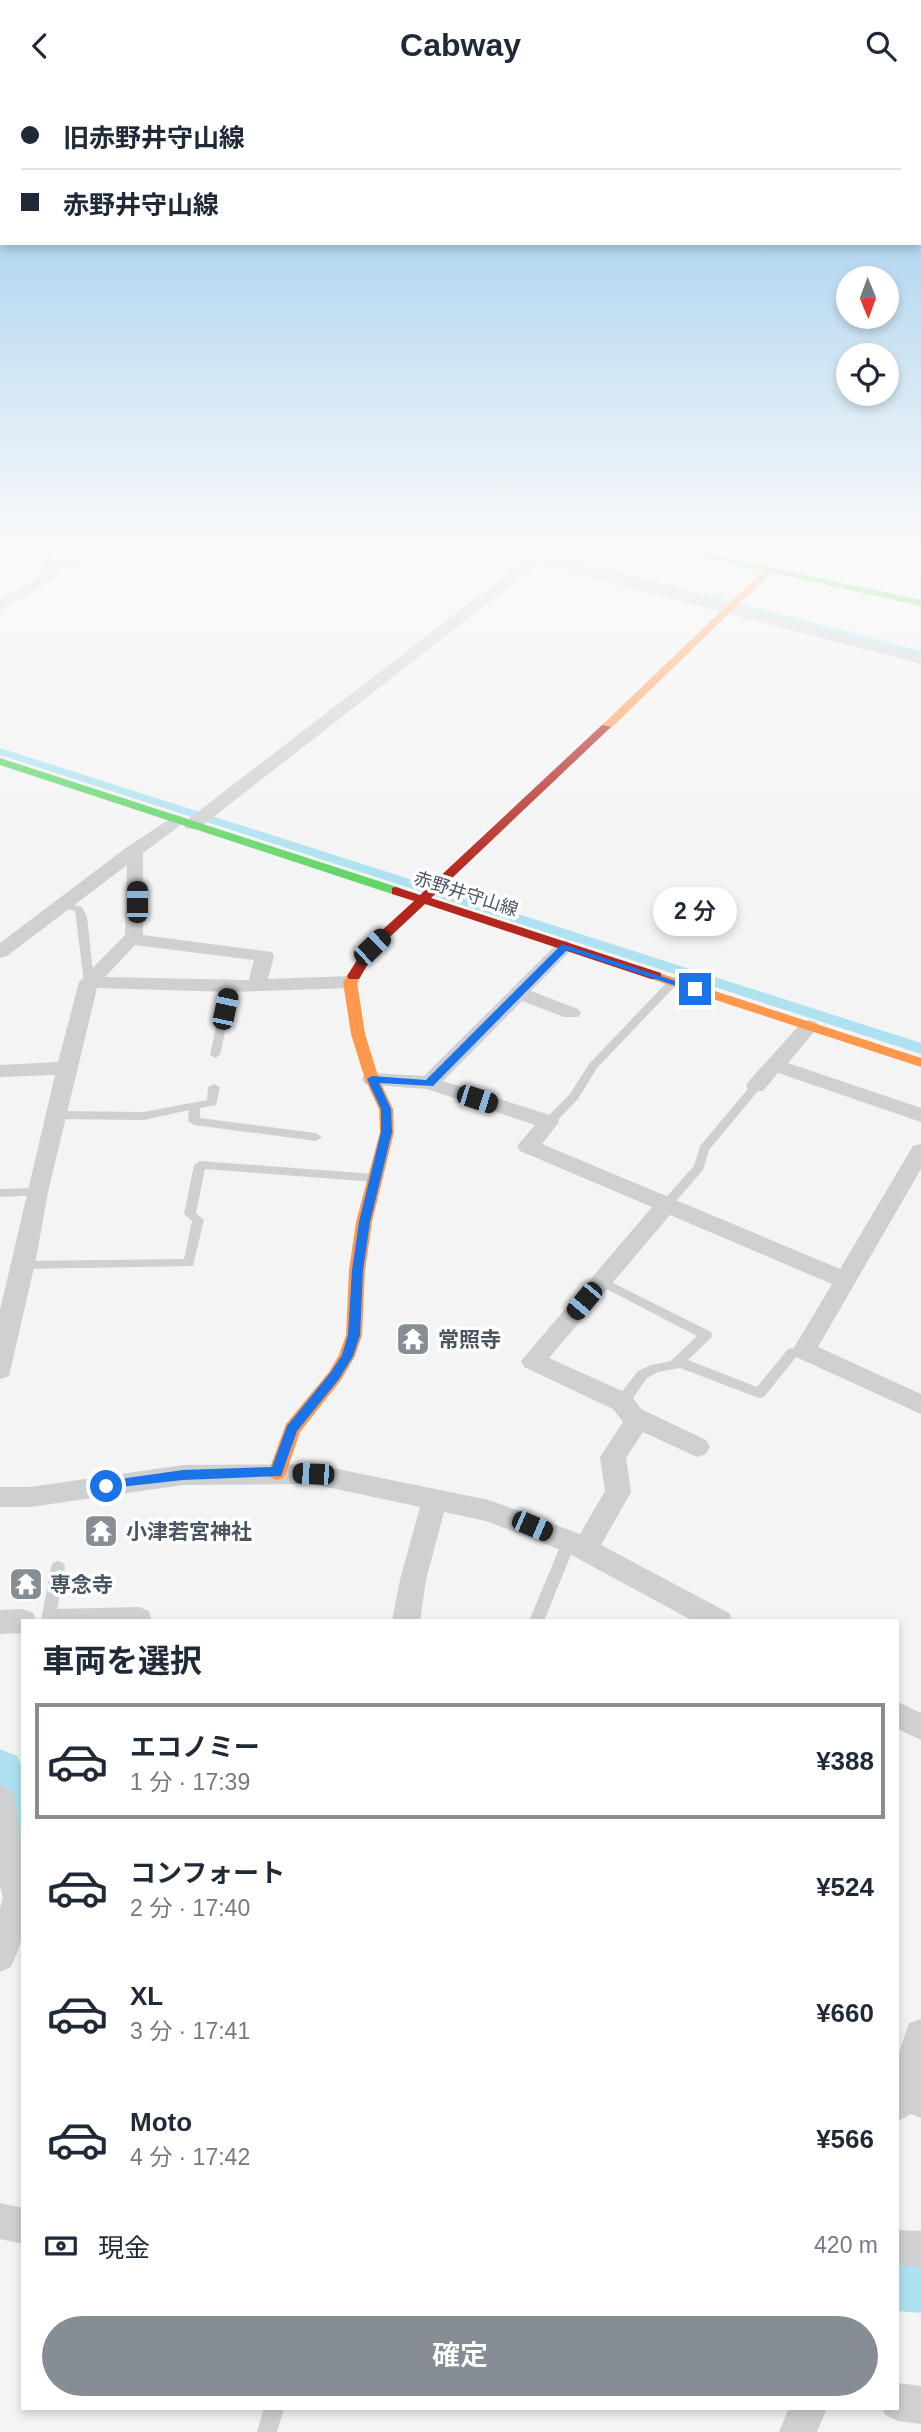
<!DOCTYPE html>
<html lang="ja">
<head>
<meta charset="utf-8">
<style>
  :root { --surface:#fff; --page:#f2f2f3; --text:#1f2937; --muted:#747a83; --line:#e0e1e3; --accent:#868d94 }
  body { margin:0; font-family:Arial,"Noto Sans JP",sans-serif; background:var(--page); color:var(--text); height:100vh; display:flex; flex-direction:column; font-size:26px; white-space:nowrap }
  * { box-sizing:border-box; margin:0 }
  p { font-size:23px; color:var(--muted) }
  .icon { flex:none; width:38px; height:38px; fill:none; stroke:currentColor; stroke-width:2; stroke-linecap:round; stroke-linejoin:round }
  .map { position:relative; flex:1; overflow:hidden }
  .side { position:absolute; left:21px; top:1528px; width:878px; height:791px; display:flex; flex-direction:column; background:var(--surface); border-radius:0px; box-shadow:0 4px 10px #0003 }
  .side>* { flex:none }
  .guide { position:absolute; left:0px; top:0px; width:922px; height:154px; box-shadow:0 4px 10px #0003; display:grid; align-content:center; height:154px; padding:0 21px; background:var(--surface) }
  .needle { width:46px; rotate:179deg }
  .controls { position:absolute; left:836px; top:175px; display:grid; gap:14px }
  .controls a { display:grid; place-items:center; width:63px; height:63px; border-radius:50%; background:var(--surface); box-shadow:0 4px 10px #0003; font-size:35px }
  .end { position:absolute; width:32px; height:32px; margin:-16px; border:9px solid #1a73e8; background:#fff; box-shadow:0 0 0 4px #fff }
  .from { border-radius:50% }
  .bubble { position:absolute; height:49px; border-radius:24px; background:var(--surface); box-shadow:0 4px 10px #0003; font-size:23px; font-weight:600; line-height:49px; text-align:center }
  .car { position:absolute; width:21px; height:42px; margin:-21px -10px; border-radius:9px; box-shadow:0 0 5px 2px #0007; background:linear-gradient(#222 24%,#8ab4d8 0 40%,#222 0 76%,#8ab4d8 0 86%,#222 0) }
  .guide b { display:flex; align-items:center; gap:24px; height:66px; font-size:26px }
  .guide b+b { border-top:2px solid var(--line) }
  .guide i { width:18px; height:18px; background:var(--text) }
  ul { padding:0; list-style:none }
  li { display:flex; align-items:center; gap:21px; height:116px; margin:0 14px 10px; padding:0 7px; border:4px solid transparent; border-radius:0px }
  li div { flex:1 }
  li b { display:block; font-size:26px }
  li em { font-style:normal; font-weight:600 }
  li.selected { border-color:var(--accent) }
  li>.icon { width:63px; height:63px; stroke-width:1.5 }
  h2 { padding:0 21px; font-size:32px; line-height:84px }
  .pay { display:flex; align-items:center; gap:18px; height:77px; padding:0 21px; font-size:26px }
  .pay p { margin-inline-start:auto }
  .button { display:flex; gap:14px; margin-top:auto; padding:14px 21px }
  .button a { flex:1; height:80px; border-radius:42px; background:var(--accent); color:#fff; font-size:28px; font-weight:600; line-height:80px; text-align:center }
  header { display:flex; justify-content:space-between; align-items:center; height:91px; padding:0 21px; background:var(--surface); font-size:32px; font-weight:600 }
  .map>svg:first-child { display:block }
  .water { fill:#aee2f0 }
  .lines { fill:none; stroke-linecap:round; stroke-linejoin:round }
  .river { fill:#aee2f0; fill-rule:evenodd }
  .lane { fill:#ced0d2; fill-rule:evenodd }
  .street { fill:#ced0d2; fill-rule:evenodd }
  .fast { fill:#63d668; fill-rule:evenodd }
  .slow { fill:#ff974d; fill-rule:evenodd }
  .jam { fill:#b3261e; fill-rule:evenodd }
  .route { fill:#1a73e8 }
  .labels { text-anchor:middle; dominant-baseline:central; stroke-width:7; stroke-linejoin:round; paint-order:stroke }
  .far-street-label { font-size:18px; fill:#4a5661; stroke:#fff }
  .poi-label { font-size:21px; font-weight:bold; fill:#4a5661; stroke:#fff; text-anchor:start }
</style>
</head>
<body>
<header><svg class="icon" aria-label="back" viewBox="0 0 24 24"><path d="M15 5l-7 7 7 7"/></svg>Cabway<svg class="icon" aria-label="search" viewBox="0 0 24 24"><circle cx="10" cy="10" r="6"/><path d="M15 15l6 6"/></svg></header>
<div class="map">
<svg width="921" height="2341" viewBox="0 0 921 2341">
  <rect width="100%" height="100%" fill="#f4f4f4"/>
  <!-- water -->
  <g class="water">
    <polygon points="501,456 524,456 711,505 717,502 734,506 719,504 716,506 921,560 921,566"/>
    <polygon points="0,657 921,952 921,963 0,664"/>
  </g>
  <g class="lines">
    <!-- river -->
    <g class="river">
      <polygon points="0,1658 17,1665 23,1678 23,1765 6,1758 0,1745"/>
      <polygon points="898,2162 921,2164 921,2222 898,2220"/>
    </g>
    <!-- lane -->
    <g class="lane">
      <polygon points="62,811 82,816 87,826 94,891 93,893 85,893 84,891 75,820 59,816 57,814"/>
      <polygon points="673,888 678,891 677,893 597,977 578,1008 553,1034 545,1034 543,1031 545,1028 570,1003 589,973 669,889"/>
      <polygon points="230,892 235,895 220,964 215,967 210,964 225,895"/>
      <polygon points="756,992 762,995 709,1059 703,1079 670,1117 662,1117 660,1114 662,1111 694,1075 700,1055 752,993"/>
      <polygon points="214,993 220,996 216,1014 200,1017 200,1027 316,1042 322,1046 316,1050 194,1034 188,1030 189,1019 144,1029 57,1028 51,1024 57,1020 144,1021 207,1009 208,996"/>
      <polygon points="200,1070 375,1083 381,1087 375,1091 205,1078 196,1122 204,1129 193,1175 23,1178 17,1174 23,1170 184,1168 192,1130 184,1123 194,1074"/>
      <polygon points="37,1097 43,1101 41,1104 0,1106 0,1098"/>
      <polygon points="601,1186 711,1241 712,1244 711,1247 688,1269 757,1296 788,1258 804,1255 809,1257 810,1260 809,1263 797,1265 764,1306 759,1307 680,1277 658,1281 647,1287 627,1315 617,1315 615,1311 617,1307 638,1280 651,1274 671,1270 697,1245 597,1193 595,1190"/>
      <polygon points="569,1445 574,1447 576,1451 544,1530 529,1530 562,1451 564,1447"/>
      <polygon points="58,1470 63,1472 65,1476 55,1530 41,1530 51,1476 53,1472"/>
      <polygon points="264,2317 284,2317 277,2341 257,2341"/>
    </g>
    <!-- street -->
    <g class="street">
      <polygon points="38,456 52,456 55,470 96,464 147,465 162,456 178,456 150,473 96,472 58,478 55,487 0,519 0,509 44,482"/>
      <polygon points="484,456 507,456 921,564 921,573 538,473 198,738 186,738 184,734 186,730 525,469"/>
      <path d="M 176,724 L 182,725 L 184,729 L 182,733 L 143,762 L 143,844 L 272,861 L 274,865 L 268,888 L 350,885 L 360,891 L 350,897 L 230,901 L 97,897 L 48,1101 L 36,1168 L 9,1285 L 0,1288 L 0,1219 L 55,984 L 0,986 L 0,974 L 58,971 L 79,891 L 125,844 L 127,774 L 7,865 L 0,867 L 0,852 L 127,756 ZM 135,854 L 254,869 L 249,889 L 105,886 Z"/>
      <polygon points="566,849 575,855 531,900 578,918 581,922 578,926 564,926 522,910 443,990 556,1026 559,1031 542,1053 840,1178 913,1055 921,1053 921,1078 818,1256 921,1303 921,1323 796,1266 792,1260 832,1193 670,1124 549,1267 631,1304 641,1318 706,1349 710,1356 706,1363 697,1366 643,1341 626,1367 631,1401 601,1454 729,1522 733,1530 693,1530 566,1461 486,1430 444,1421 426,1489 420,1530 392,1530 400,1489 420,1416 313,1393 183,1394 30,1416 0,1416 0,1396 30,1396 183,1374 313,1373 489,1409 580,1443 605,1400 600,1366 623,1331 613,1318 524,1276 521,1270 652,1116 520,1060 517,1055 535,1034 427,998 372,994 365,993 362,988 365,983 372,982 424,985 559,851"/>
      <polygon points="809,929 816,931 819,935 788,972 921,1017 921,1031 778,982 763,1000 749,1000 746,995 749,990 802,931"/>
      <polygon points="139,1516 149,1520 152,1530 41,1530 45,1522 55,1518"/>
      <polygon points="23,1518 33,1522 37,1530 23,1530 23,1542 0,1543 0,1519"/>
      <polygon points="898,1611 921,1622 921,1649 898,1638"/>
      <path d="M 0,1694 L 11,1698 C 22,1724 28,1817 22,1845 C 20,1856 15,1866 11,1876 L 0,1881 L 0,1817 L 3,1807 L 0,1795 Z"/>
      <polygon points="921,1928 921,2027 911,2023 898,2030 898,1964 909,1932"/>
      <polygon points="0,2112 23,2117 23,2153 0,2148"/>
      <polygon points="898,2139 921,2140 921,2176 898,2175"/>
      <polygon points="898,2292 921,2295 921,2333 898,2330 885,2324 882,2317 898,2317"/>
      <polygon points="789,2317 827,2317 817,2341 779,2341"/>
    </g>
    <!-- fast -->
    <g class="fast">
      <polygon points="657,456 676,456 921,509 921,515"/>
      <polygon points="0,667 400,797 402,800 396,804 392,803 0,674"/>
    </g>
    <!-- slow -->
    <g class="slow">
      <polygon points="765,478 773,480 610,638 602,638 602,634"/>
      <polygon points="354,881 361,885 357,891 365,943 379,988 393,1018 394,1041 372,1131 365,1179 362,1244 355,1265 341,1289 300,1341 286,1382 283,1387 277,1389 271,1387 268,1382 286,1333 329,1281 339,1264 346,1244 349,1179 356,1131 380,1041 379,1018 365,988 351,943 343,891 349,882"/>
      <polygon points="656,881 921,967 921,976 651,888 651,882"/>
    </g>
    <!-- jam -->
    <polygon class="jam" points="602,634 611,636 431,807 661,882 661,888 651,888 425,813 377,858 359,888 349,888 347,885 367,853 414,810 392,803 392,797 396,796 420,804"/>
  </g>
  <!-- sky -->
  <linearGradient id="sky" x2="0" y2="1"><stop stop-color="#91c6eb"/><stop offset="0.58" stop-color="#fafafa"/><stop offset="1" stop-color="#fafafa" stop-opacity="0"/></linearGradient>
  <rect width="921" height="784" fill="url(#sky)"/>
  <!-- route -->
  <polygon class="route" points="562,853 700,898 692,900 567,859 433,995 379,992 391,1018 392,1041 370,1131 363,1179 360,1244 353,1265 339,1288 297,1340 281,1385 183,1389 102,1398 100,1395 106,1390 183,1379 272,1376 287,1335 331,1281 342,1264 348,1244 352,1179 359,1131 381,1041 381,1018 367,988 372,985 426,989"/>
  <!-- icons -->
  <defs>
    <g id="temple-square" transform="scale(1.75)"><rect x="-9" y="-9" width="18" height="18" rx="4" fill="#868d94" stroke="#fff"/><path d="M0-6L5-2H3V0L6.5 2.5H4V6H1.5V3h-3V6H-4V2.5H-6.5L-3 0V-2H-5Z" fill="#fff"/></g>
  </defs>
  <g fill-rule="evenodd">
    <use href="#temple-square" x="413" y="1248"/>
    <use href="#temple-square" x="101" y="1440"/>
    <use href="#temple-square" x="26" y="1493"/>
  </g>
  <g class="labels">
    <!-- far-street labels -->
    <g class="far-street-label">
      <text transform="translate(466 803) rotate(18)">赤野井守山線</text>
    </g>
    <!-- poi labels -->
    <g class="poi-label">
      <text x="438" y="1248">常照寺</text>
      <text x="126" y="1440">小津若宮神社</text>
      <text x="50" y="1493">専念寺</text>
    </g>
  </g>
</svg>
<div class="controls">
<a><svg class="needle" viewBox="-14 -14 28 28"><path d="M0-13l5 13h-10z" fill="#e53935"/><path d="M0 13l5-13h-10z" fill="#747a83"/></svg></a>
<a><svg class="icon" aria-label="locate" viewBox="0 0 24 24"><circle cx="12" cy="12" r="6"/><path d="M12 2v4M12 18v4M2 12h4M18 12h4"/></svg></a>
</div>
<i class="end from" style="left:106px;top:1395px"></i>
<i class="end" style="left:695px;top:898px"></i>
<div class="bubble" style="left:653px;top:796px;width:84px">2 分</div>
<i class="car" style="left:137px;top:811px;rotate:0deg"></i>
<i class="car" style="left:372px;top:856px;rotate:46deg"></i>
<i class="car" style="left:225px;top:918px;rotate:12deg"></i>
<i class="car" style="left:477px;top:1008px;rotate:108deg"></i>
<i class="car" style="left:584px;top:1210px;rotate:220deg"></i>
<i class="car" style="left:313px;top:1383px;rotate:272deg"></i>
<i class="car" style="left:532px;top:1435px;rotate:113deg"></i>
<div class="guide">
<b><i class="from"></i>旧赤野井守山線</b>
<b><i></i>赤野井守山線</b>
</div>
<section class="side">
<h2>車両を選択</h2>
<ul>
<li class="selected"><svg class="icon" aria-label="car" viewBox="0 0 24 24"><path d="M5 17H2v-5l4-1 3-4h7l3 4 3 1v5h-3M9 17h6M6 11h13"/><circle cx="7" cy="17" r="2"/><circle cx="17" cy="17" r="2"/></svg><div><b>エコノミー</b><p>1 分 · 17:39</p></div><em>¥388</em></li>
<li><svg class="icon" aria-label="car" viewBox="0 0 24 24"><path d="M5 17H2v-5l4-1 3-4h7l3 4 3 1v5h-3M9 17h6M6 11h13"/><circle cx="7" cy="17" r="2"/><circle cx="17" cy="17" r="2"/></svg><div><b>コンフォート</b><p>2 分 · 17:40</p></div><em>¥524</em></li>
<li><svg class="icon" aria-label="car" viewBox="0 0 24 24"><path d="M5 17H2v-5l4-1 3-4h7l3 4 3 1v5h-3M9 17h6M6 11h13"/><circle cx="7" cy="17" r="2"/><circle cx="17" cy="17" r="2"/></svg><div><b>XL</b><p>3 分 · 17:41</p></div><em>¥660</em></li>
<li><svg class="icon" aria-label="car" viewBox="0 0 24 24"><path d="M5 17H2v-5l4-1 3-4h7l3 4 3 1v5h-3M9 17h6M6 11h13"/><circle cx="7" cy="17" r="2"/><circle cx="17" cy="17" r="2"/></svg><div><b>Moto</b><p>4 分 · 17:42</p></div><em>¥566</em></li>
</ul>
<div class="pay"><svg class="icon" aria-label="cash" viewBox="0 0 24 24"><path d="M3 7h18v10H3z"/><circle cx="12" cy="12" r="2"/></svg>現金<p>420 m</p></div>
<div class="button"><a>確定</a></div>
</section>
</div>
</body>
</html>
